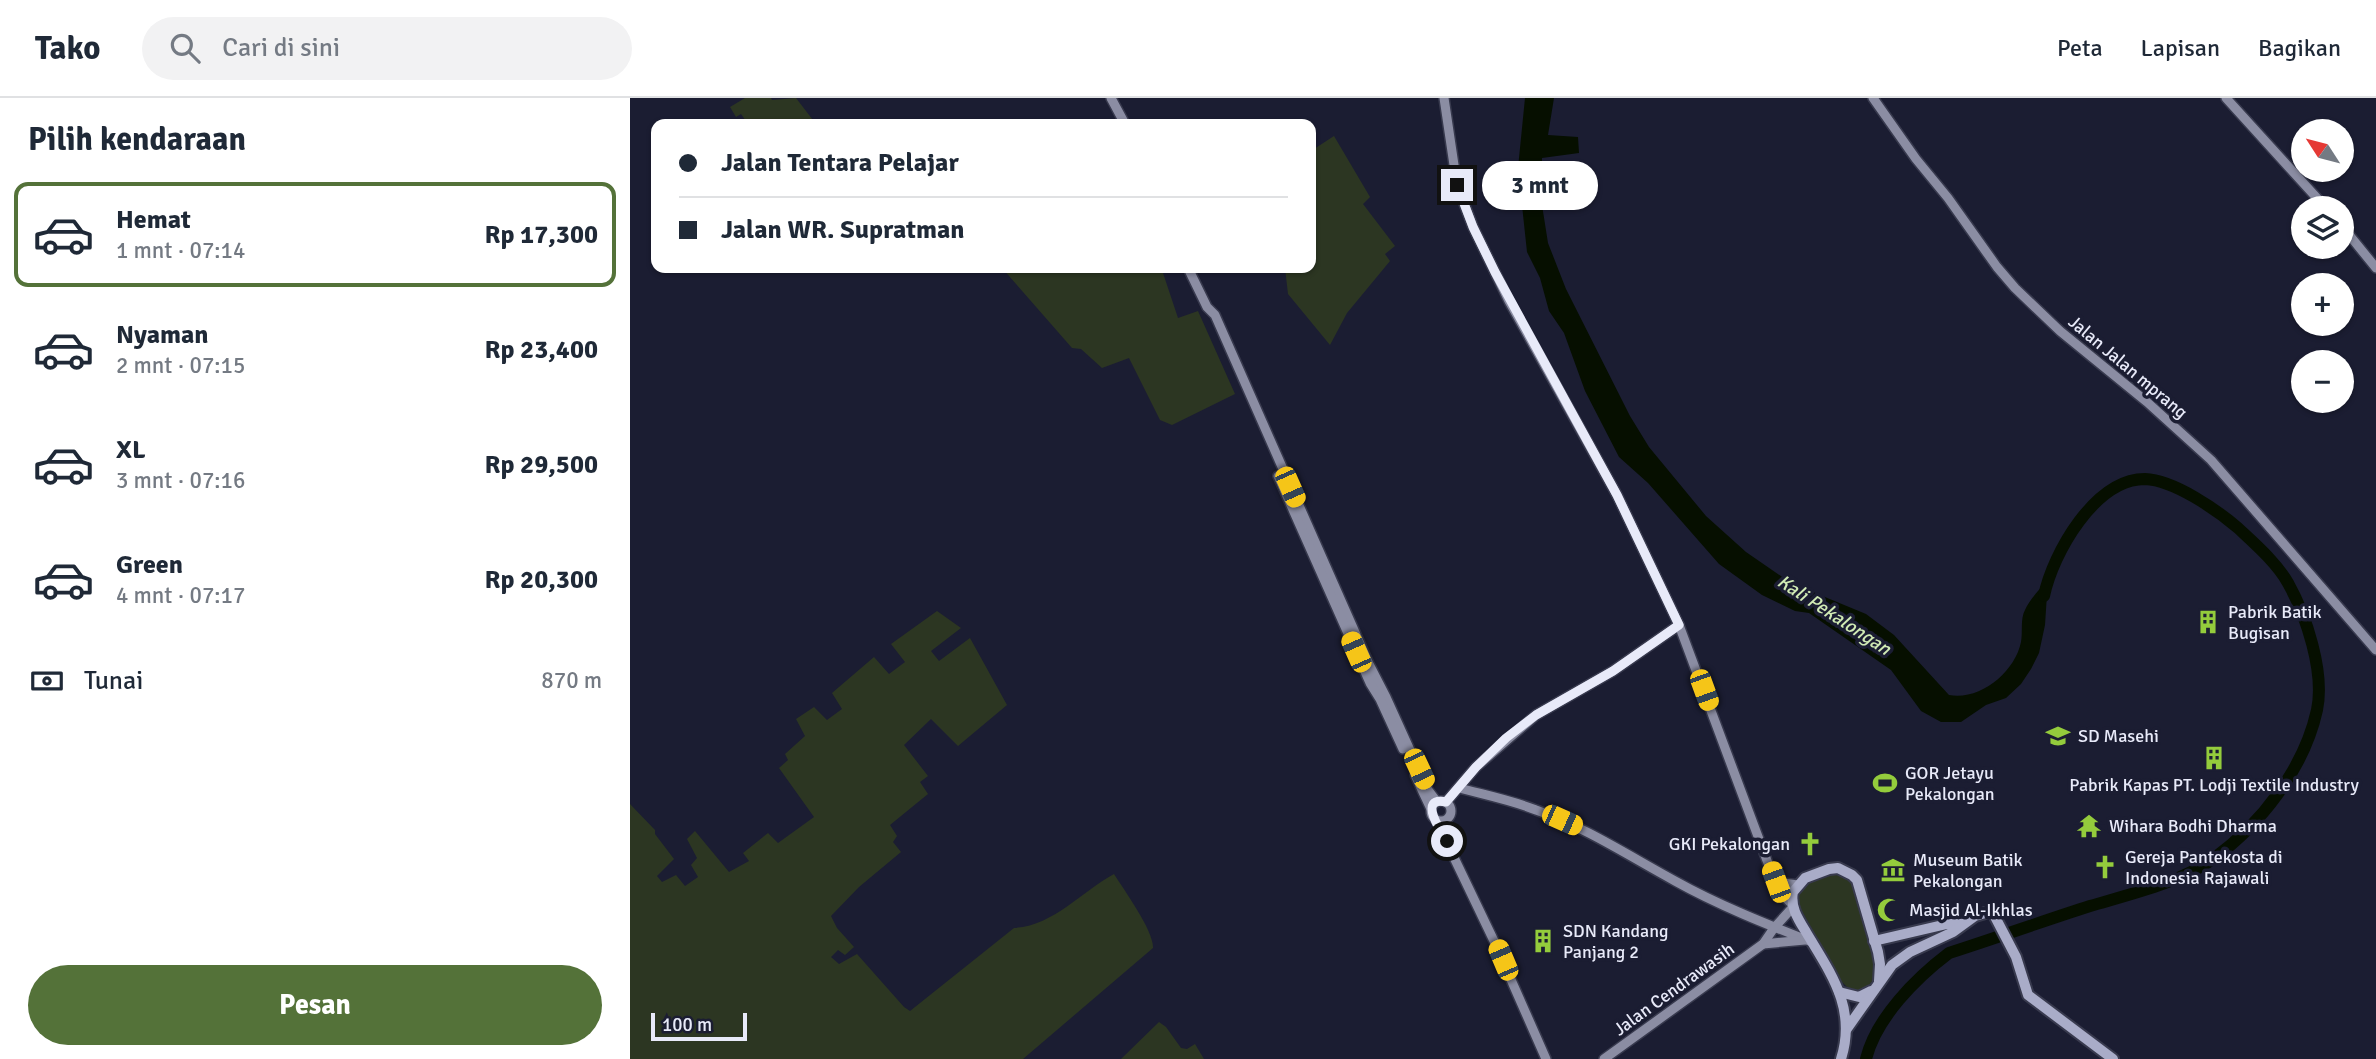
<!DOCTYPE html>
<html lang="id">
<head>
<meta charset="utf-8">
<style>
  :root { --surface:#fff; --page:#f2f2f3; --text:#1f2937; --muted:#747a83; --line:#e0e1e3; --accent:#547239 }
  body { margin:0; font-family:Signika,sans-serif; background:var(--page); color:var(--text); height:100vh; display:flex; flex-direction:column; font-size:26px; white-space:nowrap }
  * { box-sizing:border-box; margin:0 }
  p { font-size:23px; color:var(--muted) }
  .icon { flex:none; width:38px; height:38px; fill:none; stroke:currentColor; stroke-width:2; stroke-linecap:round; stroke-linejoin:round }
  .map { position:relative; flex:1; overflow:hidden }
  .panel { display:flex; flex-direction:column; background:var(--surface); width:630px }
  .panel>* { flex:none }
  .hud { position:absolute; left:21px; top:21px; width:665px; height:154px; border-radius:14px; box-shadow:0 2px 5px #0004; display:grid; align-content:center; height:154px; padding:0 28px; background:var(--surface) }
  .needle { width:46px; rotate:306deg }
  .fabs { position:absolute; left:1661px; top:21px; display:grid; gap:14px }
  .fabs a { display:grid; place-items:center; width:63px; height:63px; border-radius:50%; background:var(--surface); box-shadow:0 2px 5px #0004; font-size:35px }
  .scale { position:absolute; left:21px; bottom:18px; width:96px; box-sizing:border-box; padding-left:7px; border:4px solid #e8eaf9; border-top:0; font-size:19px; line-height:24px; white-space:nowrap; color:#e8eaf9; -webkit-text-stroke:5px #1b1d32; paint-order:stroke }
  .end { position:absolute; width:32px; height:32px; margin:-16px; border:9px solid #e8eaf9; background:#111; box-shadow:0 0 0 4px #111 }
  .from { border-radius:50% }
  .bubble { position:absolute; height:49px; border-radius:24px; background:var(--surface); box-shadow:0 2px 5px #0004; font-size:23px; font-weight:800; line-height:49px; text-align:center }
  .car { position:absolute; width:21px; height:42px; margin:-21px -10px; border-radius:9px; box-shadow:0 0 5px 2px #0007; background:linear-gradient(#f5c518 24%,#345 0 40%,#f5c518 0 76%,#345 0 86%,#f5c518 0) }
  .hud b { display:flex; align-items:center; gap:24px; height:66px; font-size:26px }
  .hud b+b { border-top:2px solid var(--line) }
  .hud i { width:18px; height:18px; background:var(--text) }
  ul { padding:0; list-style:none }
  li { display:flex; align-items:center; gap:21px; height:105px; margin:0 14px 10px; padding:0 14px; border:4px solid transparent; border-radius:14px }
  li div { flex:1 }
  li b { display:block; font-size:26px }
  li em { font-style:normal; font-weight:800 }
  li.on { border-color:var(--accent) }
  li>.icon { width:63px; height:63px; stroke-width:1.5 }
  h2 { padding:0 28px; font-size:32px; line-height:84px }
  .pay { display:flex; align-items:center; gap:18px; height:77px; padding:0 28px; font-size:26px }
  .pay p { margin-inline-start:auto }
  .action { display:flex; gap:14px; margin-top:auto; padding:14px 28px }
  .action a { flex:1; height:80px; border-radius:42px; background:var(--accent); color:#fff; font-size:28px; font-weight:800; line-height:80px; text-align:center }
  header { display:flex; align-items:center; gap:42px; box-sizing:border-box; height:98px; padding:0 35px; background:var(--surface); border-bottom:2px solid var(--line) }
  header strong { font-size:33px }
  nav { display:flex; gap:38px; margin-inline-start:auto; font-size:24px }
  .search { width:490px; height:63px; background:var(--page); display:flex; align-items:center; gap:18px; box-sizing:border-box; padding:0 24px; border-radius:38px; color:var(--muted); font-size:26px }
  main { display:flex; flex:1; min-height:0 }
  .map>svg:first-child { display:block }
  .green { fill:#2c3622 }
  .water { fill:#060f00 }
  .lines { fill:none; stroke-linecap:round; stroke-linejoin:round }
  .river { stroke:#060f00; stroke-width:12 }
  .secondary-casing { stroke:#383a4e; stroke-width:12 }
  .primary-casing { stroke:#383a4e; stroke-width:14 }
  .secondary { stroke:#8b8da3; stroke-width:9 }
  .primary { stroke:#a9acc8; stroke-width:10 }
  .route { stroke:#e8eaf9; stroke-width:9 }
  .labels { text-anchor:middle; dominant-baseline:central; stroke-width:7; stroke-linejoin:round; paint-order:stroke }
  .street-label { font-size:18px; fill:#e8eaf9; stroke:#1b1d32 }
  .poi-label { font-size:18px; fill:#e8eaf9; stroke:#1b1d32; text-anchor:start }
  .water-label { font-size:19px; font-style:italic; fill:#d1ebb5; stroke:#1b1d32 }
</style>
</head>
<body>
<header>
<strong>Tako</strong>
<div class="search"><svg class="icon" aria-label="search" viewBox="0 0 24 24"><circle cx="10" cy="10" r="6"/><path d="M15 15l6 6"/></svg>Cari di sini</div>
<nav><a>Peta</a><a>Lapisan</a><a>Bagikan</a></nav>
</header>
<main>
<section class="panel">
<h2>Pilih kendaraan</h2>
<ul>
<li class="on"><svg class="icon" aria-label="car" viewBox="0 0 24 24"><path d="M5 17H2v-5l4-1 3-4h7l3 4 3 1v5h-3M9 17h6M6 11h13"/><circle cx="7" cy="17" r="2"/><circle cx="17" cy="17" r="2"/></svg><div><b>Hemat</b><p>1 mnt · 07:14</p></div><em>Rp 17,300</em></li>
<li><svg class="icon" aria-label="car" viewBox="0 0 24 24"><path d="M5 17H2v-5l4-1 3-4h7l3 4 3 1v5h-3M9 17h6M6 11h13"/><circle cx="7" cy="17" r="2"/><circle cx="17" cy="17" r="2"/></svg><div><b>Nyaman</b><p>2 mnt · 07:15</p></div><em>Rp 23,400</em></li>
<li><svg class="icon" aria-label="car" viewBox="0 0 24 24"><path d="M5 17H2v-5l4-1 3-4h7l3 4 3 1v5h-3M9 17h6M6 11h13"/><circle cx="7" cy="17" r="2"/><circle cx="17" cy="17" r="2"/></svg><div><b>XL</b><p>3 mnt · 07:16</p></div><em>Rp 29,500</em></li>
<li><svg class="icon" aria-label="car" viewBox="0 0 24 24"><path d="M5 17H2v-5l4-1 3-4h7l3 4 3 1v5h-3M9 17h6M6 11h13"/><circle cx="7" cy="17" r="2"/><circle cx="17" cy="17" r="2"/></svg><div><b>Green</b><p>4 mnt · 07:17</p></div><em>Rp 20,300</em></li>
</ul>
<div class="pay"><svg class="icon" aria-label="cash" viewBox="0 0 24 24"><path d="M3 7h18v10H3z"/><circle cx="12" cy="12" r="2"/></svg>Tunai<p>870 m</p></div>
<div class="action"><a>Pesan</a></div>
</section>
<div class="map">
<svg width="1746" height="961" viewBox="0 0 1746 961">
  <rect width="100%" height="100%" fill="#1b1d32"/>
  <!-- green -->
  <g class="green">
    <polygon points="115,0 141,0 142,2 166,0 186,26 118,26 111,16 106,19 100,9"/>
    <polygon points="704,38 740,99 733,106 765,148 755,156 760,163 717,215 700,247 658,196 655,170 681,170 681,53"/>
    <polygon points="372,170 536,170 532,172 548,220 568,213 605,296 542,327 530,322 499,260 472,270 451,251 442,250"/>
    <path d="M 307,513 L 331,530 L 301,553 L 309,563 L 340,540 L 377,607 L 328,648 L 301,621 L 274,647 L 298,678 L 290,684 L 298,696 L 260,727 L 267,738 L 263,744 L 271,754 L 229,789 L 201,818 L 207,830 L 224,849 L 215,857 L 208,852 L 201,859 L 209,866 L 227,856 L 274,909 L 280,913 L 384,830 C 423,828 451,794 484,776 C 494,792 524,833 523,850 L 393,961 L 0,961 L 0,706 L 25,732 L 25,736 L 44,761 L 27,778 L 32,784 L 46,777 L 55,788 L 68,779 L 61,767 L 67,760 L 57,741 L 65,733 L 99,774 L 119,763 L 113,755 L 138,735 L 148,745 L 184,719 L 149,670 L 158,662 L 155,656 L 175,638 L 166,621 L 184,609 L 197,622 L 212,611 L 202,595 L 244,559 L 259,576 L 275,564 L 261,546 Z"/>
    <path d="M 1209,775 L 1218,778 L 1224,787 L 1247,867 C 1245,881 1241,889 1228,894 L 1218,890 L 1211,883 L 1169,808 L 1167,798 C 1175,780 1191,776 1209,775 Z"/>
    <polygon points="529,924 536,929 551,950 557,951 565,946 574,961 491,961"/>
  </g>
  <!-- water -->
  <path class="water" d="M 895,0 L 924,0 L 918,37 L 948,39 L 949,55 L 912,60 L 912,107 L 918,145 L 936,191 L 1000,318 L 1019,349 L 1076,418 L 1116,454 L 1161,485 L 1236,516 L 1264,537 L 1319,597 C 1350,603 1385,574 1391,544 C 1393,534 1390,521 1395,512 C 1400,501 1410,491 1418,481 L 1415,527 L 1409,555 L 1401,571 L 1391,586 L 1376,600 L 1356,607 L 1331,624 L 1311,624 L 1291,613 L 1261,572 L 1179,515 L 1165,513 L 1132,497 L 1089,466 L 1018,385 L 989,359 L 955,293 L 934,235 L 919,213 L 910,180 L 897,154 L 888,70 Z"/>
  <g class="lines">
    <!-- river -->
    <path class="river" d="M 1236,961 C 1246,920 1286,880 1319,855 C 1366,840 1413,823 1460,808 C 1497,797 1552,784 1583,761 C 1631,726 1674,671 1687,612 C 1695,574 1676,517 1658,485 C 1646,464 1625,446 1608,430 C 1587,412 1544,382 1515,381 C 1465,381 1423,455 1414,498"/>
    <!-- secondary casing -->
    <g class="secondary-casing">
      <g id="secondary">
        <polyline points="481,0 495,26"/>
        <polyline points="814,0 827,87 843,129 879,203 987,397 1049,527 1145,784 1150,795 1162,806"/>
        <polyline points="1243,0 1286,61 1318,100 1367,169 1385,190 1430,233 1517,304 1581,362 1746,552"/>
        <polyline points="1596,0 1696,110"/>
        <polyline points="1712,128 1746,170"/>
        <polyline points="558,170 577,209 585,217 739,566 756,599 798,692 807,704"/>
        <polyline points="648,378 740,585 750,601 773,651"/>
        <polyline points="785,677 801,711"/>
        <path d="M 829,690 C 855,697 881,702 906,712 C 955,729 999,758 1045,783 C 1088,807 1136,826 1182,844"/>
        <circle cx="811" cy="713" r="10"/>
        <polyline points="816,704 846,669 906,617 983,573 1049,527"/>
        <polyline points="806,722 864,843 916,961"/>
        <polyline points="1145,784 1168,787"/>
        <polyline points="1133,846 1175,842"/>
        <polyline points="974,961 1133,846 1144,830 1163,809"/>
      </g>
    </g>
    <!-- primary casing -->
    <g class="primary-casing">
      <g id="primary">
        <polyline points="1244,843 1317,826 1331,826"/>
        <polyline points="1209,894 1229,899 1241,893"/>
        <polyline points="1216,932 1262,867 1280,854 1323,834 1345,818 1362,813 1386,859 1398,897 1483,961"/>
        <path d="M 1211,961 C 1227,910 1201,876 1176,834 C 1168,821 1160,809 1163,794 L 1175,780 L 1199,771 L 1208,770 L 1222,777 L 1227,782 L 1248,854 L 1250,866 L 1249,883"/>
      </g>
    </g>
    <!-- secondary -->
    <use href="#secondary" class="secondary"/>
    <!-- primary -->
    <use href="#primary" class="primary"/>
  </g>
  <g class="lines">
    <!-- route -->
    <path class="route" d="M 817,743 C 811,734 787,698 816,704 L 846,669 L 876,640 L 906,617 L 983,573 L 1049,527 L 987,397 L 865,174 L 843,129 L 827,87"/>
  </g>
  <!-- icons -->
  <defs>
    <g id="building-bare" transform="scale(1.89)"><path d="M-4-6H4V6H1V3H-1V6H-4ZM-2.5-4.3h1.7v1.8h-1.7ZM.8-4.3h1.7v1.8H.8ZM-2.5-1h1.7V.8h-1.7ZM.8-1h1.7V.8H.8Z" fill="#94cc3c" stroke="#1b1d32" stroke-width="2.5" paint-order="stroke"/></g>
    <g id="school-bare" transform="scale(1.89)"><path d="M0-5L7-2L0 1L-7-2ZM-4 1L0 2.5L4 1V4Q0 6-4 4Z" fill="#94cc3c" stroke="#1b1d32" stroke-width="2.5" paint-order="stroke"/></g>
    <g id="stadium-bare" transform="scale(1.89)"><path d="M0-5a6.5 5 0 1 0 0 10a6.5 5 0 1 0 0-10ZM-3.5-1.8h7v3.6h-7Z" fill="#94cc3c" stroke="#1b1d32" stroke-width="2.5" paint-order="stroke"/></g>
    <g id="temple-bare" transform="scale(1.89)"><path d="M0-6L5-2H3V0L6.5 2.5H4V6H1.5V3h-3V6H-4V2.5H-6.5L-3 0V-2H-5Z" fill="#94cc3c" stroke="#1b1d32" stroke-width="2.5" paint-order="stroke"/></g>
    <g id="church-bare" transform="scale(1.89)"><path d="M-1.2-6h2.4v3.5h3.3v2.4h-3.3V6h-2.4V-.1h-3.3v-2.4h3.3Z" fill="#94cc3c" stroke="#1b1d32" stroke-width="2.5" paint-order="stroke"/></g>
    <g id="museum-bare" transform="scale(1.89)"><path d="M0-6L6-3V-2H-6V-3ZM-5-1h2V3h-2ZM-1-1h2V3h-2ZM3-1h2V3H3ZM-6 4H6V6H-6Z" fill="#94cc3c" stroke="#1b1d32" stroke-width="2.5" paint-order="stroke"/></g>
    <g id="mosque-bare" transform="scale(1.89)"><path d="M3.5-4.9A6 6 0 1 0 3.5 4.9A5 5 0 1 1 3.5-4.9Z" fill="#94cc3c" stroke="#1b1d32" stroke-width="2.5" paint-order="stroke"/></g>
  </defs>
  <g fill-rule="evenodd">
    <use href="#building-bare" x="1578" y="524"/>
    <use href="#school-bare" x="1428" y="638"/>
    <use href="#building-bare" x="1584" y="660"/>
    <use href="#stadium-bare" x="1255" y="685"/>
    <use href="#temple-bare" x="1459" y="728"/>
    <use href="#church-bare" x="1180" y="746"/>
    <use href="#church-bare" x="1475" y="769"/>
    <use href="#museum-bare" x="1263" y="772"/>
    <use href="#mosque-bare" x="1259" y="812"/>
    <use href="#building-bare" x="913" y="843"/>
  </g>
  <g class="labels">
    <!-- street labels -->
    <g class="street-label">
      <text transform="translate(1498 269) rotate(40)">Jalan Jalan mprang</text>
      <text transform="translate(1044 891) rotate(-36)">Jalan Cendrawasih</text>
    </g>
    <!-- poi labels -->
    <g class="poi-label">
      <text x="1598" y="514">Pabrik Batik<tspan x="1598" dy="21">Bugisan</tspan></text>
      <text x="1448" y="638">SD Masehi</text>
      <text x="1275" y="675">GOR Jetayu<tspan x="1275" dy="21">Pekalongan</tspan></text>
      <text x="1584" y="687" text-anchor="middle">Pabrik Kapas PT. Lodji Textile Industry</text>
      <text x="1479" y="728">Wihara Bodhi Dharma</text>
      <text x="1160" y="746" text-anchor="end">GKI Pekalongan</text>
      <text x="1495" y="759">Gereja Pantekosta di<tspan x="1495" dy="21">Indonesia Rajawali</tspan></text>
      <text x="1283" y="762">Museum Batik<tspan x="1283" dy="21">Pekalongan</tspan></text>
      <text x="1279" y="812">Masjid Al-Ikhlas</text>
      <text x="933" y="833">SDN Kandang<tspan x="933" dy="21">Panjang 2</tspan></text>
    </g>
    <!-- water labels -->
    <g class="water-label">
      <text transform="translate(1204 517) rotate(33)">Kali Pekalongan</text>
    </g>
  </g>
</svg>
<div class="fabs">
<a><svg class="needle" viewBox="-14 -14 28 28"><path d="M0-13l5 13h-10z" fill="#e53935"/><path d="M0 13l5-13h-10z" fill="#747a83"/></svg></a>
<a><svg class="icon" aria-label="layers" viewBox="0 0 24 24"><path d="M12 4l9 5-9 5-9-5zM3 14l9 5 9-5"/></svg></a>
<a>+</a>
<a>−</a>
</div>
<div class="scale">100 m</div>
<i class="end from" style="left:817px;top:743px"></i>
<i class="end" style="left:827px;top:87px"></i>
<div class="bubble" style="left:852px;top:63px;width:116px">3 mnt</div>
<i class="car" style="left:660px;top:389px;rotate:156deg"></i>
<i class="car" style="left:726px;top:554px;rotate:336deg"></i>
<i class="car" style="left:1074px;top:592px;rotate:160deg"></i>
<i class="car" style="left:789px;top:671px;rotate:155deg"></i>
<i class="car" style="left:932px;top:722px;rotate:114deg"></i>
<i class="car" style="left:1146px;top:784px;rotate:340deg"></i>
<i class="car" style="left:873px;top:862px;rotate:337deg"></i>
<div class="hud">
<b><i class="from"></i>Jalan Tentara Pelajar</b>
<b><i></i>Jalan WR. Supratman</b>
</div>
</div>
</main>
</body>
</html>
